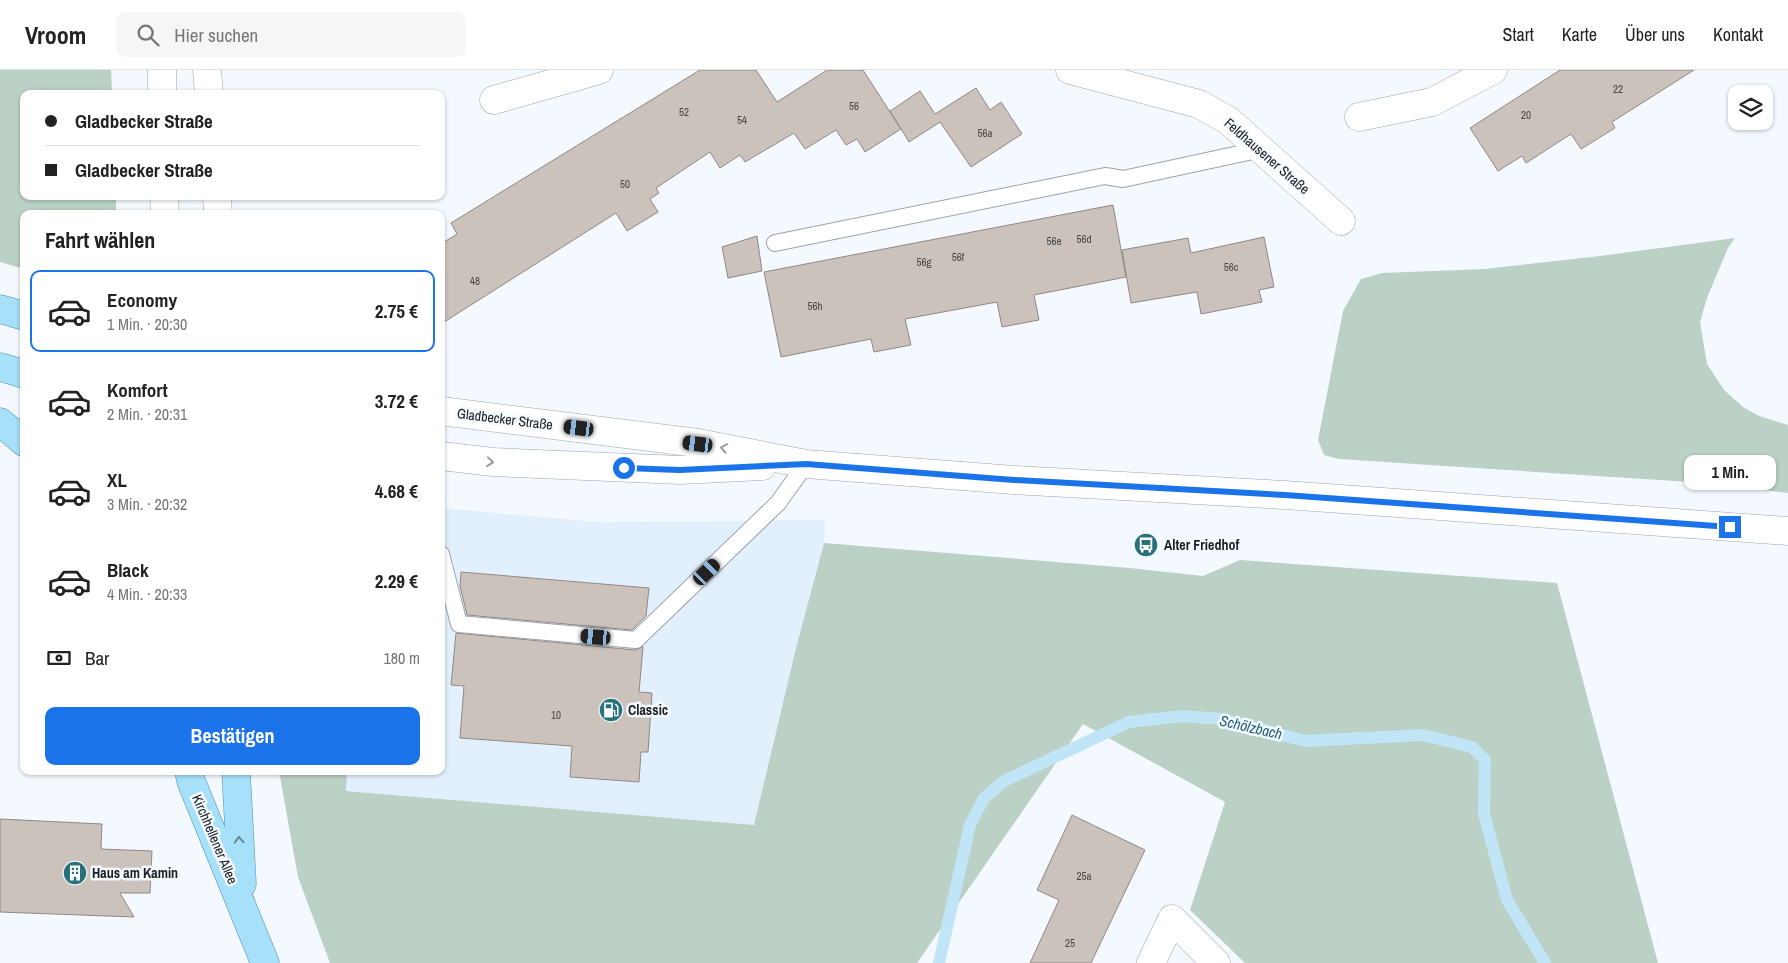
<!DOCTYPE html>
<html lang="de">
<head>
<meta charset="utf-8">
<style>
  :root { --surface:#fff; --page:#f6f6f6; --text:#222; --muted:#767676; --line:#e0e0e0; --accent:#1a73e8 }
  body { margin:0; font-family:"Archivo Narrow",sans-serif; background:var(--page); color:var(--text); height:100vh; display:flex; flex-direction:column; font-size:19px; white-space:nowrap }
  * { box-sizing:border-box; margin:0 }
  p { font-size:16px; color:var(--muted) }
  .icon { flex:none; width:28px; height:28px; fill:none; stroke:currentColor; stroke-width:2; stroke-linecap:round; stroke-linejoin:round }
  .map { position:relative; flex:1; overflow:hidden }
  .drawer { position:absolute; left:20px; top:140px; width:425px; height:565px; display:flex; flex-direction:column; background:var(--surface); border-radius:10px; box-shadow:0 1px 4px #0004 }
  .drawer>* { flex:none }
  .hud { position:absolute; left:20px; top:20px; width:425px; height:110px; border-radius:10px; box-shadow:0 1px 4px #0004; display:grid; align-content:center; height:110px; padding:0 25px; background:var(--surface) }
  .tools { position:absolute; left:1728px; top:15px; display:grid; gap:10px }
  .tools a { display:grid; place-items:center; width:45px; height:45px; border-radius:10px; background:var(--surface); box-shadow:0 1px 4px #0004; font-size:25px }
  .end { position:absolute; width:22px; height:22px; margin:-11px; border:6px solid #1a73e8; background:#fff; box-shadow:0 0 0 2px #fff }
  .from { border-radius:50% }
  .bubble { position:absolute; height:35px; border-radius:10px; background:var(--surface); box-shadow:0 1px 4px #0004; font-size:16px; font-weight:800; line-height:35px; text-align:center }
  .car { position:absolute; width:15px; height:30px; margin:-15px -8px; border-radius:6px; box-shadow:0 0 4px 1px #0007; background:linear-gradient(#222 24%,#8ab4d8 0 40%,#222 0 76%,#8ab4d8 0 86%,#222 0) }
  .hud b { display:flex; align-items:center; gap:18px; height:48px; font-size:19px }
  .hud b+b { border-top:1px solid var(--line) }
  .hud i { width:12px; height:12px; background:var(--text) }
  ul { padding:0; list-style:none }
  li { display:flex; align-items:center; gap:15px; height:82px; margin:0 10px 8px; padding:0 15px; border:2px solid transparent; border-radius:10px }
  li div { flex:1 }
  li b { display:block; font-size:19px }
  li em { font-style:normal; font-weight:800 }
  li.on { border-color:var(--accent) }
  li>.icon { width:45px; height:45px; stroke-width:1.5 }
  h2 { padding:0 25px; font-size:22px; line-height:60px }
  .pay { display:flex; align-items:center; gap:12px; height:55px; padding:0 25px; font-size:19px }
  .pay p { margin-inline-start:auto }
  .button { display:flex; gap:10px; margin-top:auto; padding:10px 25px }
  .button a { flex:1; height:58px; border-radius:10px; background:var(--accent); color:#fff; font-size:20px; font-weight:800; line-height:58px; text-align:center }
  header { display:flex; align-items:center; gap:30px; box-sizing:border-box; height:70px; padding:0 25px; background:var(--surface); border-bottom:1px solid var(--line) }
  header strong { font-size:24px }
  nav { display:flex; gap:28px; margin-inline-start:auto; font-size:18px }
  .search { width:350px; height:45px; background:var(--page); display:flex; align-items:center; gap:12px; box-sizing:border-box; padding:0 18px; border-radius:10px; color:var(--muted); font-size:19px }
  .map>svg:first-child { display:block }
  .built { fill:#e2f0fd }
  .green { fill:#bbd1c5 }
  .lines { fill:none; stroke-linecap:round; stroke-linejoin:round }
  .stream { stroke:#c0e5f6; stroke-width:12 }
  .building { fill:#cbc2bc; stroke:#918883 }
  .service-casing { stroke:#9da4ab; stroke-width:18 }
  .minor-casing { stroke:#9da4ab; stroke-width:29 }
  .secondary-casing { stroke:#9da4ab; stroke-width:29 }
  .primary-casing { stroke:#4f8eaa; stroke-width:29 }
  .service { stroke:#fff; stroke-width:16 }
  .minor { stroke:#fff; stroke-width:28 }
  .secondary { stroke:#fff; stroke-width:28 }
  .primary { stroke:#a6e0f9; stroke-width:28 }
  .oneway { stroke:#989a9b }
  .oneway2 { stroke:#678997 }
  .route { stroke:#1a73e8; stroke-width:6 }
  .labels { text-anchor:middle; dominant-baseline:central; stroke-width:5; stroke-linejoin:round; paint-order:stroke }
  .number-label { font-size:11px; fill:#474747 }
  .street-label { font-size:14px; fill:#1b1e20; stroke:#f3f9ff }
  .poi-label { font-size:14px; font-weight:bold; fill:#1b1e20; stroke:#f3f9ff; text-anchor:start }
  .water-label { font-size:15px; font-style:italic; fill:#1d5f77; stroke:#f3f9ff }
</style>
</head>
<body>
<header>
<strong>Vroom</strong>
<div class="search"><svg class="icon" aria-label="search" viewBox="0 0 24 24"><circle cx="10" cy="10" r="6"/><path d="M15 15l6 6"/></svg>Hier suchen</div>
<nav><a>Start</a><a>Karte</a><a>Über uns</a><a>Kontakt</a></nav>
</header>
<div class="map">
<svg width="1788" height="893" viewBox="0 0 1788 893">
  <rect width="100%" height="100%" fill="#f3f9ff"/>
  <!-- built -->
  <polygon class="built" points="441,438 598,452 825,450 824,473 796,578 754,756 346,721 347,701 441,701"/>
  <!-- green -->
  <g class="green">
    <polygon points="0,0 111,0 112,24 24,24 24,126 116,126 116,144 24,144 24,199 0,192"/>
    <polygon points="1735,168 1728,178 1707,228 1700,252 1707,294 1724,320 1743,337 1759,346 1788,355 1788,423 1705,413 1339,389 1324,385 1318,370 1343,241 1361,209 1382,203 1485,199 1600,186"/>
    <polygon points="824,473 1130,498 1203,506 1240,490 1557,513 1658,893 1245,893 1190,840 1225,732 1083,654 917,893 330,893 298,807 279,701 347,701 346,721 754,755 796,578"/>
  </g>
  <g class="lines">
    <!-- stream -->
    <polyline class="stream" points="939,893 970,755 984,728 1004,711 1129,652 1182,646 1222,649 1305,671 1423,665 1472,677 1485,690 1484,744 1507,830 1545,893"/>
  </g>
  <!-- building -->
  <g class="building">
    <polygon points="700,0 756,0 777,32 827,0 863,0 901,59 865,82 857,69 846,75 836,60 805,79 794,63 745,92 740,85 720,98 710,82 656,118 659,123 650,129 658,142 627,161 616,143 441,254 441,174 457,164 451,153"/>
    <polygon points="1560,0 1694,0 1612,52 1615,58 1581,79 1571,64 1526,93 1522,86 1498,101 1470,58"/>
    <polygon points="976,18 990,40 1001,32 1022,64 971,97 940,52 909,72 890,41 920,21 935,44"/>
    <polygon points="1113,135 1126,207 1034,225 1039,250 1002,257 997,232 905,249 911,275 874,282 871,269 781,287 764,202"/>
    <polygon points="757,166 762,201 728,208 722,177"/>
    <polygon points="1264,167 1274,217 1259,220 1262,232 1201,244 1197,222 1131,233 1122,180 1188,168 1191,183"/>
    <polygon points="461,502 649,518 646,546 632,560 467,545 460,516"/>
    <polygon points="456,563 635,580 643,577 639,622 652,623 648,682 641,682 639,712 570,707 572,676 460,668 464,616 451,615"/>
    <polygon points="1072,745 1145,780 1091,893 1030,893 1059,830 1037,820"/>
    <polygon points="0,749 102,754 101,779 152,781 150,823 120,823 134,847 0,842"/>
  </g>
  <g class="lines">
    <!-- service casing -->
    <g class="service-casing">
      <g id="service">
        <polyline points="775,173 1105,106 1123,109 1262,79"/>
        <polyline points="441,484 459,554 636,570 778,433 806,394"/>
      </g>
    </g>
    <!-- minor casing -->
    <g class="minor-casing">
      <g id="minor">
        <polyline points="207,0 209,24"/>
        <polyline points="1070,0 1199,34 1229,51 1341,151"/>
        <polyline points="162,24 162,0"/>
        <polyline points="494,30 599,0"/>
        <polyline points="1359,47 1432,32 1493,0"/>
        <polyline points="164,126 165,144"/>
        <polyline points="217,126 218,144"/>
        <polyline points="1151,893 1172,849 1216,893"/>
      </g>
    </g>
    <!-- secondary casing -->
    <g class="secondary-casing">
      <g id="secondary">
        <polyline points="441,341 698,373 806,394 1014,410 1285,425 1788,461"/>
        <polyline points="441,386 493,392 680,400 762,396"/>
      </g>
    </g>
    <!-- primary casing -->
    <g class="primary-casing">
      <g id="primary">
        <polyline points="0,239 24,246"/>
        <polyline points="0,297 24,304"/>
        <polyline points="0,352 24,372"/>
        <polyline points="189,701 191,711 265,893"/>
        <polyline points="236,701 242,814"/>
      </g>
    </g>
    <!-- service -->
    <use href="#service" class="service"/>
    <!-- minor -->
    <use href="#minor" class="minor"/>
    <!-- secondary -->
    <use href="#secondary" class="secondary"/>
    <!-- primary -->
    <use href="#primary" class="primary"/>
  </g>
  <!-- one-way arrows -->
  <defs><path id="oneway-chevron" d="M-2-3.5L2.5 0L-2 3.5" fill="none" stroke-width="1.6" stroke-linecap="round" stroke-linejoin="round" transform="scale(1.25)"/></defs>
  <g class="oneway">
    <use href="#oneway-chevron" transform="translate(724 378) rotate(-169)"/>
    <use href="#oneway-chevron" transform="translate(490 392) rotate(6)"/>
  </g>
  <use class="oneway2" href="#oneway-chevron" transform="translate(239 770) rotate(-93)"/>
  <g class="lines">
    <!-- route -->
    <polyline class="route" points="624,398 680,400 806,394 1014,410 1285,425 1730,457"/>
  </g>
  <!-- icons -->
  <defs>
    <g id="bus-disc" transform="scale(1.25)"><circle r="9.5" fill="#28717a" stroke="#f3f9ff"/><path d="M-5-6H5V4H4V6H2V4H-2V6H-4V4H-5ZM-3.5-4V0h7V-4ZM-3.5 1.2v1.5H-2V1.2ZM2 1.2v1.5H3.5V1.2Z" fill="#fff"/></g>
    <g id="fuel-disc" transform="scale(1.25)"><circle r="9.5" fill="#28717a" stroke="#f3f9ff"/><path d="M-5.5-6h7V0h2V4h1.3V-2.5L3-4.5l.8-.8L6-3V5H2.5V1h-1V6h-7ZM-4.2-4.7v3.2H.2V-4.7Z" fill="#fff"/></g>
    <g id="building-disc" transform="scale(1.25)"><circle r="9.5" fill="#28717a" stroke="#f3f9ff"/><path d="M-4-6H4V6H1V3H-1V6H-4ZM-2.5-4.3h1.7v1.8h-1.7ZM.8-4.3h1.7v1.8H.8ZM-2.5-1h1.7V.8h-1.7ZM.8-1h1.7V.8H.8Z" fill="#fff"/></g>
  </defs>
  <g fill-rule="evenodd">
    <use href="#bus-disc" x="1146" y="475"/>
    <use href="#fuel-disc" x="611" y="640"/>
    <use href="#building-disc" x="75" y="803"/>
  </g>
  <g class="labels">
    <!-- number labels -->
    <g class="number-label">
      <text x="1618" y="19">22</text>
      <text x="854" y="36">56</text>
      <text x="684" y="42">52</text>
      <text x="1526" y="45">20</text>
      <text x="742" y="50">54</text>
      <text x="985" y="63">56a</text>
      <text x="625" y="114">50</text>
      <text x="1084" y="169">56d</text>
      <text x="1054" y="171">56e</text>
      <text x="958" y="187">56f</text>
      <text x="924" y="192">56g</text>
      <text x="1231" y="197">56c</text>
      <text x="475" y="211">48</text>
      <text x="815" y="236">56h</text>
      <text x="556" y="645">10</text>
      <text x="1084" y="806">25a</text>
      <text x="1070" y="873">25</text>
    </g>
    <!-- street labels -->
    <g class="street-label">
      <text transform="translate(1267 86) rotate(41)">Feldhausener Straße</text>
      <text transform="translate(505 349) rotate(7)">Gladbecker Straße</text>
      <text transform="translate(215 769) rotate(67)">Kirchhellener Allee</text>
    </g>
    <!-- poi labels -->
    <g class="poi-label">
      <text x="1164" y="475">Alter Friedhof</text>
      <text x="628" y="640">Classic</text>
      <text x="92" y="803">Haus am Kamin</text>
    </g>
    <!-- water labels -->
    <g class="water-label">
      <text transform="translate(1251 657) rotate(13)">Schölzbach</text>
    </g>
  </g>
</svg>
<div class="tools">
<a><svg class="icon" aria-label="layers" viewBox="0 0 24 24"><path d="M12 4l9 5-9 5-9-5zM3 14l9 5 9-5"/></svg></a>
</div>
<i class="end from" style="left:624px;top:398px"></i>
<i class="end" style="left:1730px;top:457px"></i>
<div class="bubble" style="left:1684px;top:385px;width:92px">1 Min.</div>
<i class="car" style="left:579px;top:358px;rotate:277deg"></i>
<i class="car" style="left:698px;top:374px;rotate:277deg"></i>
<i class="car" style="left:707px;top:502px;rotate:46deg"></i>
<i class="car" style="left:596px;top:567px;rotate:275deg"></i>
<div class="hud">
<b><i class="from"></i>Gladbecker Straße</b>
<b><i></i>Gladbecker Straße</b>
</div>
<section class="drawer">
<h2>Fahrt wählen</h2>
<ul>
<li class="on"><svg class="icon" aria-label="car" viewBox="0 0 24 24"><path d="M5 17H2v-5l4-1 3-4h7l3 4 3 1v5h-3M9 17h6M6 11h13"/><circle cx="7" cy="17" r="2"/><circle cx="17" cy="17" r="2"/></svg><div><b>Economy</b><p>1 Min. · 20:30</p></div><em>2.75 €</em></li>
<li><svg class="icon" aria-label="car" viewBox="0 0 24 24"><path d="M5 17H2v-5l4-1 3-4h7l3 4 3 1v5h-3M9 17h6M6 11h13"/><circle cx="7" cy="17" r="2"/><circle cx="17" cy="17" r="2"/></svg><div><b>Komfort</b><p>2 Min. · 20:31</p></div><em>3.72 €</em></li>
<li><svg class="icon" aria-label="car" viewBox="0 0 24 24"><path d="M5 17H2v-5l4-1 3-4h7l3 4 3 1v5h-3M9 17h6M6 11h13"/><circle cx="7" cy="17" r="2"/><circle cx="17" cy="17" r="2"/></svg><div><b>XL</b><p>3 Min. · 20:32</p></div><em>4.68 €</em></li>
<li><svg class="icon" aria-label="car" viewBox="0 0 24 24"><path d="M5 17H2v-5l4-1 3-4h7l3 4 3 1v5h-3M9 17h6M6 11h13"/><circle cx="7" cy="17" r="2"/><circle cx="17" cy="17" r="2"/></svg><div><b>Black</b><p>4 Min. · 20:33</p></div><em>2.29 €</em></li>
</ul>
<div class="pay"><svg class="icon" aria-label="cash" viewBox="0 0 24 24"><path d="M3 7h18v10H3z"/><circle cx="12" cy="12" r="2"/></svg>Bar<p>180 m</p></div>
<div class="button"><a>Bestätigen</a></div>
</section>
</div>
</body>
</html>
